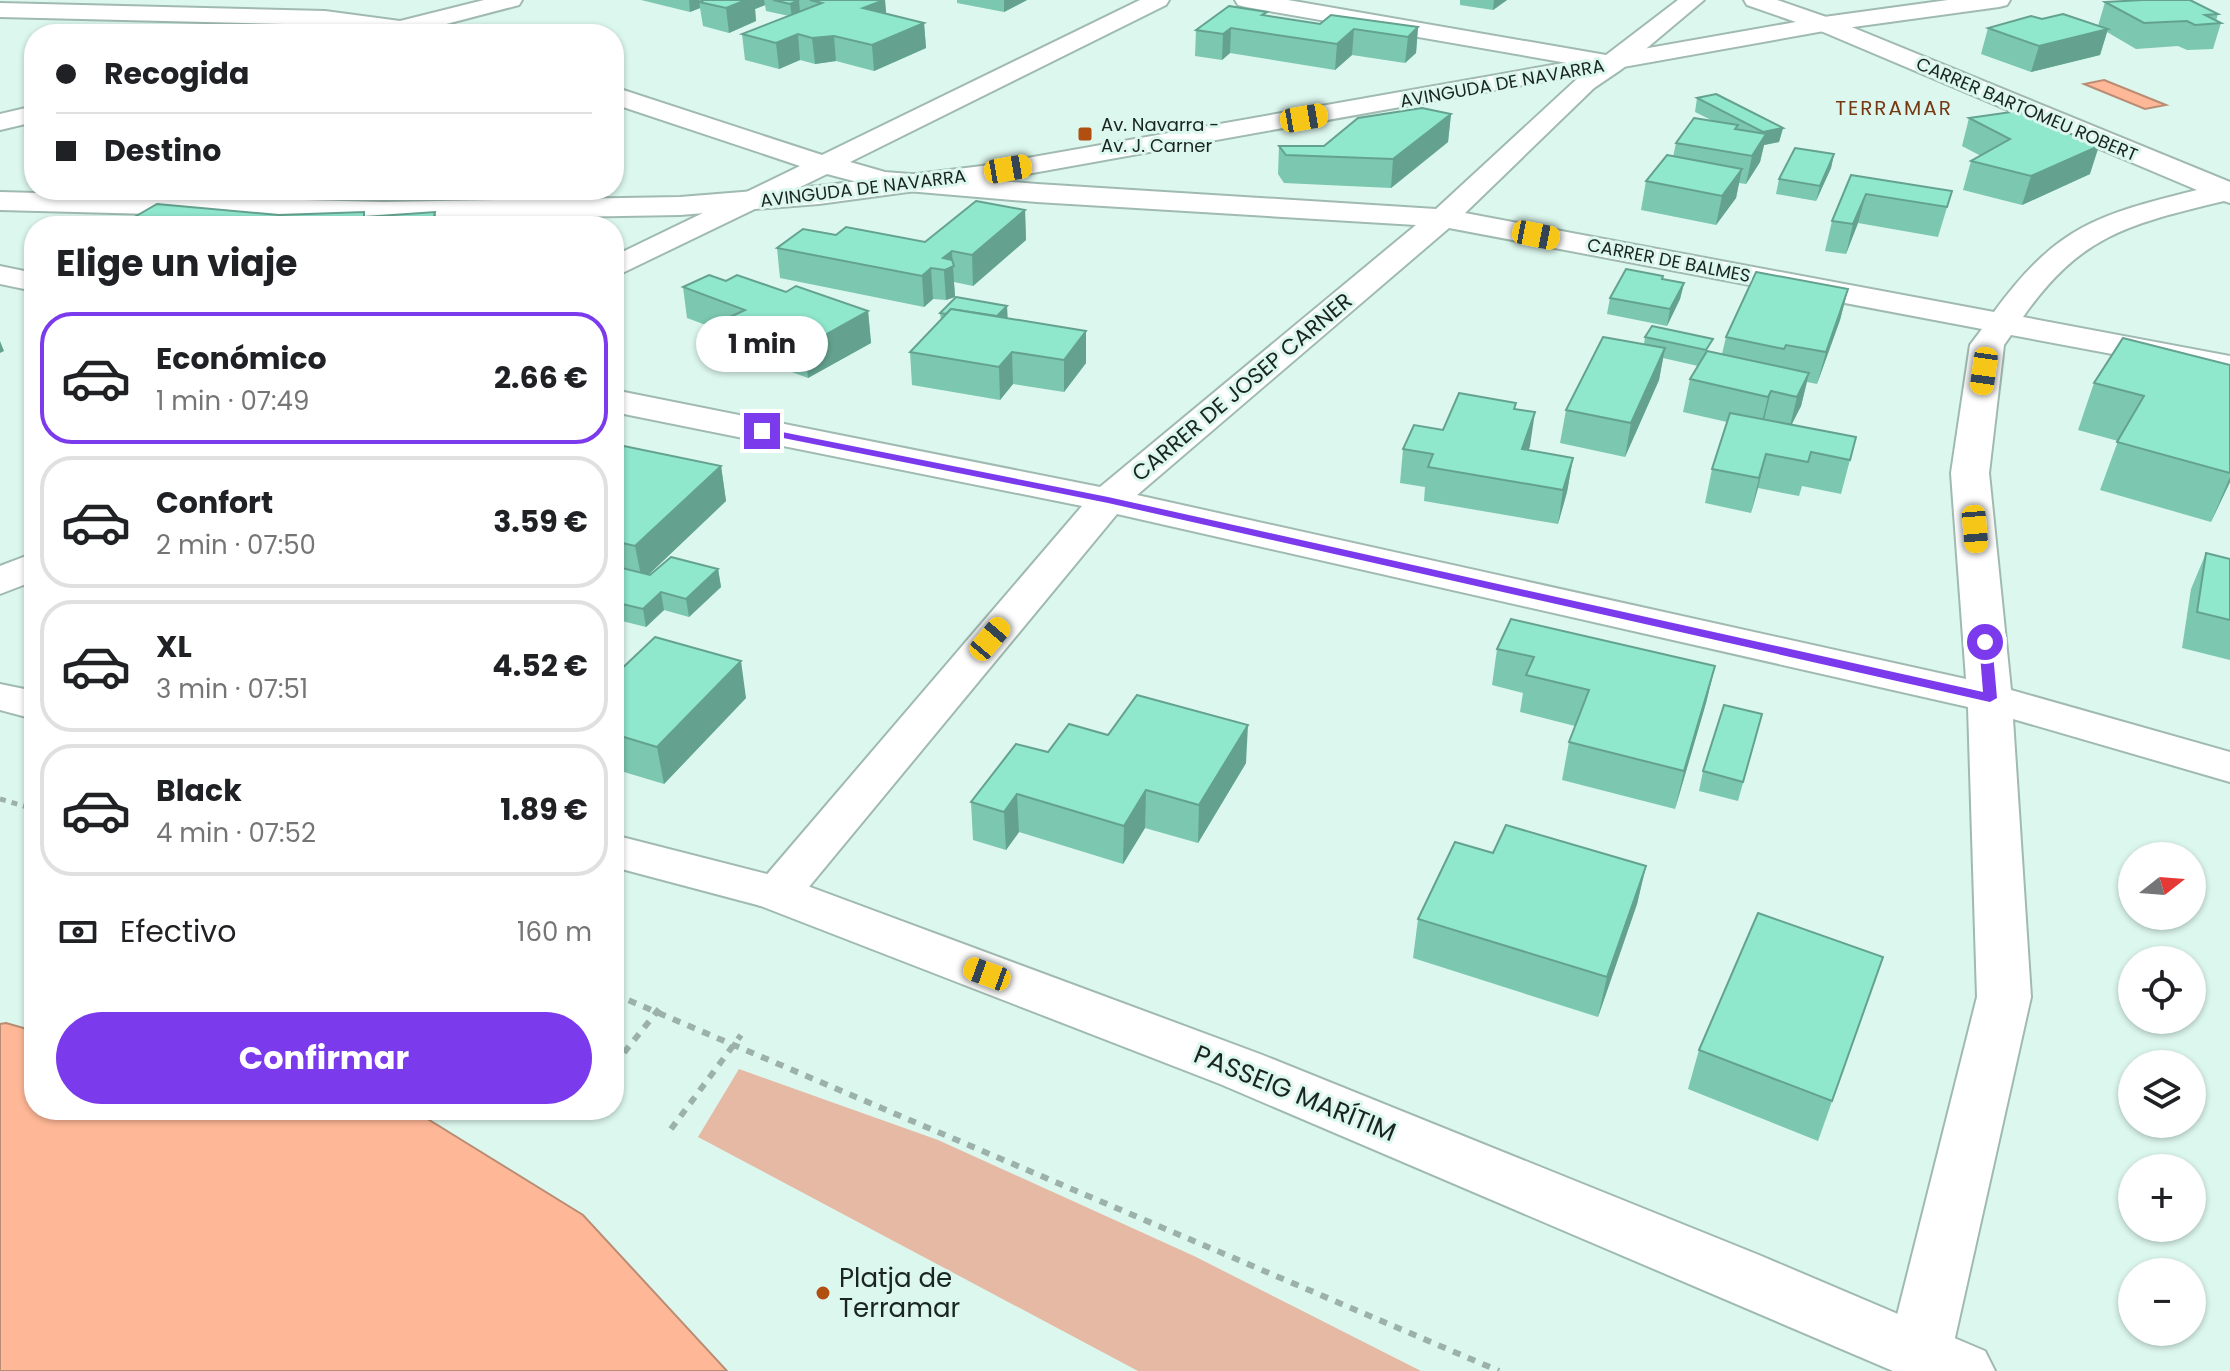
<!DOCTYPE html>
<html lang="es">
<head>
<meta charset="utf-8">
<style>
  :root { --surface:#fff; --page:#f2f2f2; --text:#202124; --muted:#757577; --line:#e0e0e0; --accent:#7c3aed }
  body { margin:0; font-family:Poppins,sans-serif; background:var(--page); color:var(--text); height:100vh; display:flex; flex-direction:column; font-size:30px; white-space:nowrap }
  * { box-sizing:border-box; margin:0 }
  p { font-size:26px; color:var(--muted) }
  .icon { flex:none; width:44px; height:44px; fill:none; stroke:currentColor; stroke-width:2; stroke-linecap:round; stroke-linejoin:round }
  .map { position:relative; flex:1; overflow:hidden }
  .side { position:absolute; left:24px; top:216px; width:600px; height:904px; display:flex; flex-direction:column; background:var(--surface); border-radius:32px; box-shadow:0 2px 6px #0004 }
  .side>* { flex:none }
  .top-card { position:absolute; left:24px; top:24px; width:600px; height:176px; border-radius:32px; box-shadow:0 2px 6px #0004; display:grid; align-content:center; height:176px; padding:0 32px; background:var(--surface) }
  .needle { width:52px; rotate:73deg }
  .controls { position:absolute; left:2118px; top:842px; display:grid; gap:16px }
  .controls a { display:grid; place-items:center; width:88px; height:88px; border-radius:50%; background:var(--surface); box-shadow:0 2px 6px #0004; font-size:40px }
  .end { position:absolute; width:36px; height:36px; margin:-18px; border:10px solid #7c3aed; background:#fff; box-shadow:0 0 0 4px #fff }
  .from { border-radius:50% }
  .bubble { position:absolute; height:56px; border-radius:28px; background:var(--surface); box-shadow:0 2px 6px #0004; font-size:26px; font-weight:700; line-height:56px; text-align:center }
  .car { position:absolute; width:24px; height:48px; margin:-24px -12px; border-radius:10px; box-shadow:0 0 6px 2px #0007; background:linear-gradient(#f5c518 24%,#345 0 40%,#f5c518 0 76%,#345 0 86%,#f5c518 0) }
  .top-card b { display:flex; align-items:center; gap:28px; height:76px; font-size:30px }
  .top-card b+b { border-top:2px solid var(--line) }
  .top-card i { width:20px; height:20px; background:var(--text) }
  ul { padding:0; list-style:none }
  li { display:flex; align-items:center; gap:24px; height:132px; margin:0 16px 12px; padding:0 16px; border:4px solid var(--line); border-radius:32px }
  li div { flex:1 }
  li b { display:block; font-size:30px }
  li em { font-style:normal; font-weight:700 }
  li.on { border-color:var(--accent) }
  li>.icon { width:72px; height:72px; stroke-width:1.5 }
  h2 { padding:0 32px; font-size:36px; line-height:96px }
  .pay { display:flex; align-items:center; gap:20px; height:88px; padding:0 32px; font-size:30px }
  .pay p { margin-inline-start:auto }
  .button { display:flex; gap:16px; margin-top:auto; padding:16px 32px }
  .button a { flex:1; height:92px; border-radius:48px; background:var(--accent); color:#fff; font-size:32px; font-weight:700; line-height:92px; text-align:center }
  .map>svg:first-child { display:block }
  .green { fill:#e5b9a4 }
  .water { fill:#ffb897; stroke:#ba8c74; stroke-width:2 }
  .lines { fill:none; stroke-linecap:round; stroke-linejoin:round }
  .street-casing { stroke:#a0bab1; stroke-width:4 }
  .secondary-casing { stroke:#a0bab1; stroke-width:4 }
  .path-far1 { stroke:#9cb1aa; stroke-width:5; stroke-dasharray:6 6; stroke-linecap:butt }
  .path { stroke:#9cb1aa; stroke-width:6; stroke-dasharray:8 8; stroke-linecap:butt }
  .street { fill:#fff; fill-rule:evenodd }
  .secondary { fill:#fff; fill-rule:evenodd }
  .wall { fill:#7bc7af }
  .shaded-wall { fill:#64a28f }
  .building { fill:#8fe7cc; stroke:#64a28f; stroke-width:2 }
  .route { fill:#7c3aed }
  .poi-dot { fill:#b14f11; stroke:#dcf7ee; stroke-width:3 }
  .labels { text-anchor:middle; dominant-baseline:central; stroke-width:6; stroke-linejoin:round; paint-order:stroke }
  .far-street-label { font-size:18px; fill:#1a2421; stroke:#dcf7ee }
  .far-poi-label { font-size:18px; fill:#1a2421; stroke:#dcf7ee; text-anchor:start }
  .far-neighbourhood-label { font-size:20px; letter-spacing:2px; fill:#763713; stroke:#dcf7ee }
  .street-label { font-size:22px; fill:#1a2421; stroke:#dcf7ee }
  .near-street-label { font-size:26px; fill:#1a2421; stroke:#dcf7ee }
  .near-poi-label { font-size:26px; fill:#1a2421; stroke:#dcf7ee; text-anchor:start }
</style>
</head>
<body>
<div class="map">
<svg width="2230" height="1371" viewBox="0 0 2230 1371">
  <rect width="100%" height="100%" fill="#dcf7ee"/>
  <!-- green -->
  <polygon class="green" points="739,1069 938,1140 1194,1256 1421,1371 1138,1371 698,1137"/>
  <!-- water -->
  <g class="water">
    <polygon points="2104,80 2166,105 2145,109 2084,84"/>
    <polygon points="6,1023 34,1031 34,1110 413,1110 583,1215 727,1371 0,1371 0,1024"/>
  </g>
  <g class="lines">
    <!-- street casing -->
    <g class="street-casing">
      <g id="street">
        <polygon points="484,0 522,0 519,5 431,28 440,34 384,34 377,30 325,25 0,17 0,3 325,11 400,21"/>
        <path d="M 1140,0 L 1169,0 L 1166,5 L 850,162 L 885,172 L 1037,184 L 1436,209 L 1590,67 L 1246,7 L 1238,5 L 1235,0 L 1288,0 L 1606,55 L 1678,0 L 1704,0 L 1622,69 L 1594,88 L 1465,213 L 1994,312 C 2057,226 2097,215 2197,190 L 1816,29 L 1747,5 L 1744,0 L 1777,0 L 1832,19 L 2230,182 L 2230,203 L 2224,201 C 2130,224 2081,234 2023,317 L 2230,356 L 2230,376 L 2011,335 L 2004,345 L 1989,473 L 2011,690 L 2230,752 L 2230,782 L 2013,719 L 2031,997 L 1952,1351 L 1943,1371 L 1897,1371 L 1888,1351 L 1977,997 L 1968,707 L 1117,514 L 794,905 L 776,910 L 758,905 L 751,893 L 1082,506 L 614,412 L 614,390 L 1100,487 L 1416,225 L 1037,202 L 884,189 L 827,174 L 614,277 L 614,256 L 800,166 L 614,104 L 614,87 L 822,155 ZM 1449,228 L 1982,329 L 1970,345 L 1951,473 L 1966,679 L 1137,495 Z"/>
        <polygon points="34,106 34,122 0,130 0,114"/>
        <polygon points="0,266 34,273 34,291 0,284"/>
        <polygon points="34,553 34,581 0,594 0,566"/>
      </g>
    </g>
    <!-- secondary casing -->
    <g class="secondary-casing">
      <g id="secondary">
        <polygon points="1948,0 2010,0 2007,5 1999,7 1824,31 982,182 819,204 680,215 383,220 0,210 0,192 383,202 680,197 819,186 982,166 1824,17"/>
        <polygon points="0,684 34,691 34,719 0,710"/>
        <polygon points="614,835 794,881 1260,1054 1759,1255 1985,1351 1995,1371 1893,1371 1220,1084 761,906 614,867"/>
      </g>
    </g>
    <!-- path-far1 -->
    <polyline class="path-far1" points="0,799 34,809"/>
    <!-- path -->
    <g class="path">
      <polyline points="614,994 1499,1371"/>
      <polyline points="614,1065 659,1009"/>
      <polyline points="671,1129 741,1035"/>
    </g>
    <!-- street -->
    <use href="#street" class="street"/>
    <!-- secondary -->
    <use href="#secondary" class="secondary"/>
  </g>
  <!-- wall -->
  <g class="wall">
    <polygon points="641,0 885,0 886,14 924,23 926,48 874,71 836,61 815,64 800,60 779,69 745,60 742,34 789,16 766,11 765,5 755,9 756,21 729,33 703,26 700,8 690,12"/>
    <polygon points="957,0 1027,0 1004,12 957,3"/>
    <polygon points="1460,0 1507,0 1493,10 1460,5"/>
    <polygon points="2105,2 2218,14 2216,21 2221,23 2213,49 2187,50 2178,46 2136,49 2107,32 2100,55 2031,72 1981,54 1988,28 2042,19 2098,26"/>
    <polygon points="1267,16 1320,24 1418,27 1416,53 1405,63 1352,55 1335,70 1230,53 1222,60 1195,56 1196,30"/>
    <polygon points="1697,98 1783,128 1779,142 1764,145 1760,162 1746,184 1739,183 1736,198 1716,225 1641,210 1646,181 1673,157 1676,143 1711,120 1695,112"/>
    <polygon points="1451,114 1448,142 1391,188 1284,183 1278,174 1279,146 1324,146"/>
    <polygon points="1969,118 2090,174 2022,205 1963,190 1971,161 1981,156 1962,146"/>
    <polygon points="1834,154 1831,168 1816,201 1776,194 1779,179"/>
    <polygon points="1851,175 1952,191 1938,237 1858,223 1846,254 1825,251 1832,221"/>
    <polygon points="1025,210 1026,240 973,286 954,282 955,297 946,300 933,299 924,307 780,278 777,248 836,235 925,242"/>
    <polygon points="1663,276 1663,279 1684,283 1680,299 1667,326 1607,314 1610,298"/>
    <polygon points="726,281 786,292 868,311 871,343 808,378 732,350 730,334 687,318 683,287"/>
    <polygon points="1848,289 1840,320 1817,384 1807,382 1801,406 1791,425 1856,437 1841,494 1802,486 1799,496 1758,488 1751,513 1705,503 1712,469 1727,422 1683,412 1690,379 1698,366 1663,358 1659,380 1625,457 1560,443 1566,410 1644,344 1645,337 1722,354 1726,337"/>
    <polygon points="1007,306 1007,318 1086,331 1086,363 1064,392 1013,384 1000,400 912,385 910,352 941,320 940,313"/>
    <polygon points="2230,365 2230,482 2211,522 2100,490 2118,441 2078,430 2094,383"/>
    <polygon points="1515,409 1530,446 1528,450 1573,458 1567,492 1558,524 1424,501 1425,487 1400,483 1403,449"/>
    <polygon points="614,444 721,466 726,501 648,575 718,569 721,587 689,617 664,610 646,627 618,620 617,612 614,611"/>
    <polygon points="2206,553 2230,559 2230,660 2182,648 2191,589"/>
    <polygon points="1497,649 1715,666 1706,703 1675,809 1562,780 1569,742 1575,726 1520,712 1523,693 1492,685"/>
    <polygon points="614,676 746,698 664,784 614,769"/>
    <polygon points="1762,714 1738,801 1699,791 1703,771"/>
    <polygon points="1108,735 1246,763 1198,843 1145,828 1123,864 1019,832 1006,850 973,840 971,802 1048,752"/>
    <polygon points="1493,853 1646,866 1637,904 1598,1017 1413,958 1418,919"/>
    <polygon points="1883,957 1818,1141 1688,1089 1699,1050"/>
  </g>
  <!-- shaded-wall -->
  <g class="shaded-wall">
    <polygon points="689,0 699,0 700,8 690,12"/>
    <polygon points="746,0 764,0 765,5 755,9 756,21 729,33 726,8"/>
    <polygon points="799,0 800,13 792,17 790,4"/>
    <polygon points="885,0 887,24 863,8"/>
    <polygon points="1004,0 1027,0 1004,12"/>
    <polygon points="1494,0 1507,0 1493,10"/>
    <polygon points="924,23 926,48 874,71 872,45"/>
    <polygon points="1418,27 1416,53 1405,63 1408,37"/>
    <polygon points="1231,28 1230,53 1222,60 1223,34"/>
    <polygon points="1354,29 1352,55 1335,70 1337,44"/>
    <polygon points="2108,29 2100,55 2031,72 2039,46"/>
    <polygon points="798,34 800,60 779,69 776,43"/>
    <polygon points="834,36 836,61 815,64 812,38"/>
    <polygon points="1451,114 1448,142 1391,188 1393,159"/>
    <polygon points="1783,128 1779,142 1764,145 1760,162 1746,184 1752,156 1761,143 1763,132"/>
    <polygon points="2099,146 2090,174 2022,205 2031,176"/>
    <polygon points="1834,154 1831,168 1816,201 1820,186"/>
    <polygon points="1742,169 1736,198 1716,225 1722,196"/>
    <polygon points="1866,194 1858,223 1846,254 1853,224"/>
    <polygon points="1025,210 1026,240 973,286 972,255"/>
    <polygon points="435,212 438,226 432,226"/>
    <polygon points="952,251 955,297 946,300 943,258"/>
    <polygon points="931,268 933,299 924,307 922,276"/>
    <polygon points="1684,283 1680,299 1667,326 1670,309"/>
    <polygon points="1848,289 1840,320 1817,384 1826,352"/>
    <polygon points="1007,306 1008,323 992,322"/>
    <polygon points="868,311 871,343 808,378 805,346"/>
    <polygon points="1086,331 1086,363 1064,392 1064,360"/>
    <polygon points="0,341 4,351 0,353"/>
    <polygon points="1665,348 1659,380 1625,457 1631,423"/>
    <polygon points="1012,352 1013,384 1000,400 999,367"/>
    <polygon points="1809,373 1801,406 1789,430 1797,397"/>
    <polygon points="1771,391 1763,424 1760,430 1768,397"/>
    <polygon points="1535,412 1530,446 1517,483 1522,449"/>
    <polygon points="1766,454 1758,488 1751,513 1759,478"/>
    <polygon points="1573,458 1567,492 1558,524 1563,490"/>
    <polygon points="721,466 726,501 642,581 635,546"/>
    <polygon points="2230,477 2230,482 2211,522"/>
    <polygon points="718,569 721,587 689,617 686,599"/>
    <polygon points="661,592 664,610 646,627 643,609"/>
    <polygon points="741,661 746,698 664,784 657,747"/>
    <polygon points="1715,666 1706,703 1675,809 1684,771"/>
    <polygon points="1248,725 1246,763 1198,843 1199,805"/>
    <polygon points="1146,790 1145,828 1123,864 1124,826"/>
    <polygon points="1017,794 1019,832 1006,850 1004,812"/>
    <polygon points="1646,866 1637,904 1598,1017 1607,977"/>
  </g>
  <!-- building -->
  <g class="building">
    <polygon points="704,0 746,0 726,8 699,2"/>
    <polygon points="773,0 799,0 790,4"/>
    <polygon points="810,0 884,0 863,8 924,23 872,45 834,36 812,38 798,34 776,43 742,34 822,3"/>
    <polygon points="2143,0 2190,0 2218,14 2205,15 2221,23 2195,25 2187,21 2144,23 2105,2"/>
    <polygon points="1229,6 1267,12 1262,15 1320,24 1331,15 1418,27 1408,37 1354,29 1337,44 1231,28 1223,34 1196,30"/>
    <polygon points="2063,14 2108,29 2039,46 1988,28 2031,16 2042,19"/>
    <polygon points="1716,94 1783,128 1763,132 1697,98"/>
    <polygon points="1422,108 1451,114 1393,159 1286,155 1279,146 1324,146 1358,118"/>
    <polygon points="2018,111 2099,146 2031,176 1971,161 2010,139 1969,118"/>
    <polygon points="1694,118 1738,125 1735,129 1766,134 1752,156 1676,143"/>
    <polygon points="1795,148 1834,154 1820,186 1779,179"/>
    <polygon points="1667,155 1742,169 1722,196 1646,181"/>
    <polygon points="1851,175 1952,191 1947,207 1866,194 1853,224 1832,221"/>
    <polygon points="976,201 1025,210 972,255 952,251 943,258 952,260 954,266 945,270 931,268 922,276 777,248 803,229 836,235 846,227 925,242"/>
    <polygon points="157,204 279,215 364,212 364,217 435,212 432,226 119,226"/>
    <polygon points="1626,269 1663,276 1662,279 1684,283 1670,309 1610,298"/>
    <polygon points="1756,272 1848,289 1826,352 1786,345 1784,349 1726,337"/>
    <polygon points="709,275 726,281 737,275 786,292 796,286 868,311 805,346 728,318 745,310 683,287"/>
    <polygon points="956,297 1007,306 997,316 951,309 946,314 940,313"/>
    <polygon points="951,309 1086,331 1064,360 1012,352 999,367 910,352"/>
    <polygon points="1652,326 1713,339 1706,350 1645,337"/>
    <polygon points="1603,337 1665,348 1631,423 1566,410"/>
    <polygon points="2123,338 2230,365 2230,473 2117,442 2144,396 2094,383"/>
    <polygon points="1707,351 1809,373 1797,397 1771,391 1768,397 1690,379"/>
    <polygon points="1459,393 1516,403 1514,409 1535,412 1522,449 1573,458 1563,490 1428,467 1433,454 1403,449 1414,425 1443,430"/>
    <polygon points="1730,413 1856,437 1850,460 1811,452 1808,462 1766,454 1759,478 1712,469"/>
    <polygon points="614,444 721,466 635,546 614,541"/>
    <polygon points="2206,553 2230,559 2230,620 2197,612"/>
    <polygon points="671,557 718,569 686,599 661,592 643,609 614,602 621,596 614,594 614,566 650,575"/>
    <polygon points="1511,619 1715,666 1684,771 1569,742 1589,690 1526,675 1534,657 1497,649"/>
    <polygon points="655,637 741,661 657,747 614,734 614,676"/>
    <polygon points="1137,695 1248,725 1199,805 1146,790 1124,826 1017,794 1004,812 971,802 1016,744 1048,752 1069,724 1108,735"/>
    <polygon points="1724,705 1762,714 1743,782 1703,771"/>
    <polygon points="1506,825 1646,866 1607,977 1418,919 1455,842 1493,853"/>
    <polygon points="1758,913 1883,957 1832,1101 1699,1050"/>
  </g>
  <!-- route -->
  <polygon class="route" points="762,428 1108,497 1983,692 1979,642 1985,638 1992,642 1997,698 1990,702 1108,503 758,433 758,429"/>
  <!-- markers -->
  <g class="poi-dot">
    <rect x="1077" y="126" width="16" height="16" rx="4"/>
    <circle cx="823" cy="1293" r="8"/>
  </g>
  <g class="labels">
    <!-- far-street labels -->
    <g class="far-street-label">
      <text transform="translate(1502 83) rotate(-10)">AVINGUDA DE NAVARRA</text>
      <text transform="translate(2027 109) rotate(23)">CARRER BARTOMEU ROBERT</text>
      <text transform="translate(863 188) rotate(-7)">AVINGUDA DE NAVARRA</text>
      <text transform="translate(1669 260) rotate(11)">CARRER DE BALMES</text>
    </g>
    <!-- far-poi labels -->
    <g class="far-poi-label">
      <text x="1101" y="124">Av. Navarra -<tspan x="1101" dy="21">Av. J. Carner</tspan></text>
    </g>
    <!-- far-neighbourhood labels -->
    <g class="far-neighbourhood-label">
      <text x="1894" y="108">TERRAMAR</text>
    </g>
    <!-- street labels -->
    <g class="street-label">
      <text transform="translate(1242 387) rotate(-40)">CARRER DE JOSEP CARNER</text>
    </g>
    <!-- near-street labels -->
    <g class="near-street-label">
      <text transform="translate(1295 1093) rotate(22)">PASSEIG MARÍTIM</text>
    </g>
    <!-- near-poi labels -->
    <g class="near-poi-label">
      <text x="839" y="1278">Platja de<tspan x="839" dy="30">Terramar</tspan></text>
    </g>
  </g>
</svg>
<div class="controls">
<a><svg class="needle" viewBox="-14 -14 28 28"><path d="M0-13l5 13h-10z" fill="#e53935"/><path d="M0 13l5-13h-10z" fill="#757577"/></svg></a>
<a><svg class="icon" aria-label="locate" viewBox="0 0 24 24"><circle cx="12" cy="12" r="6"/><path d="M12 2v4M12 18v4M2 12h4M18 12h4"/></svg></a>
<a><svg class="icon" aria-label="layers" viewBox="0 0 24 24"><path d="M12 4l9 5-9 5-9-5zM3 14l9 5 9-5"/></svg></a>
<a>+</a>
<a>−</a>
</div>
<i class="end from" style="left:1985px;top:642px"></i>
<i class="end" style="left:762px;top:431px"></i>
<div class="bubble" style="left:696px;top:316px;width:132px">1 min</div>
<i class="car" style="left:1304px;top:118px;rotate:80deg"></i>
<i class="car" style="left:1008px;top:169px;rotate:80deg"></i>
<i class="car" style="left:1536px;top:235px;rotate:101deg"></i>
<i class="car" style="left:1984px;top:371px;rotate:188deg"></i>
<i class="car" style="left:1975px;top:529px;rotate:175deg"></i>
<i class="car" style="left:990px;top:639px;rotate:40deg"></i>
<i class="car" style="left:987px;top:974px;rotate:290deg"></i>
<div class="top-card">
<b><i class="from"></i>Recogida</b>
<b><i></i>Destino</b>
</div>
<section class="side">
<h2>Elige un viaje</h2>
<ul>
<li class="on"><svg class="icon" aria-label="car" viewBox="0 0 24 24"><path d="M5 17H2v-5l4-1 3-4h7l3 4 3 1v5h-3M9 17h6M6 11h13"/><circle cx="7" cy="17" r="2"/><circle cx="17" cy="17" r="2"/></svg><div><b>Económico</b><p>1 min · 07:49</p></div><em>2.66 €</em></li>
<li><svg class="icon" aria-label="car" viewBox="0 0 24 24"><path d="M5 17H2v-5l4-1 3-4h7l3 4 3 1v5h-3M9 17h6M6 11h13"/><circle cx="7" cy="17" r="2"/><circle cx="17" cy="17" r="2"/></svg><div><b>Confort</b><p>2 min · 07:50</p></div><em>3.59 €</em></li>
<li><svg class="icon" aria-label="car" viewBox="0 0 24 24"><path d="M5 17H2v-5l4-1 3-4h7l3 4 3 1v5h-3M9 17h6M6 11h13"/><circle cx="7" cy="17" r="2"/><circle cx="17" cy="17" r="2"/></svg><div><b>XL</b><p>3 min · 07:51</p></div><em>4.52 €</em></li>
<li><svg class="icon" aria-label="car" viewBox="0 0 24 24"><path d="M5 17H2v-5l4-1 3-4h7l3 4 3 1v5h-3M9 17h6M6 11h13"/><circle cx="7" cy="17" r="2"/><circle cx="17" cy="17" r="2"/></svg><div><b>Black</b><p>4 min · 07:52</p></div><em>1.89 €</em></li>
</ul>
<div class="pay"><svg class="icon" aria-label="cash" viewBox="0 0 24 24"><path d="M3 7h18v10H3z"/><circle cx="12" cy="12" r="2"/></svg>Efectivo<p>160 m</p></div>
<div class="button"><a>Confirmar</a></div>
</section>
</div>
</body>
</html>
